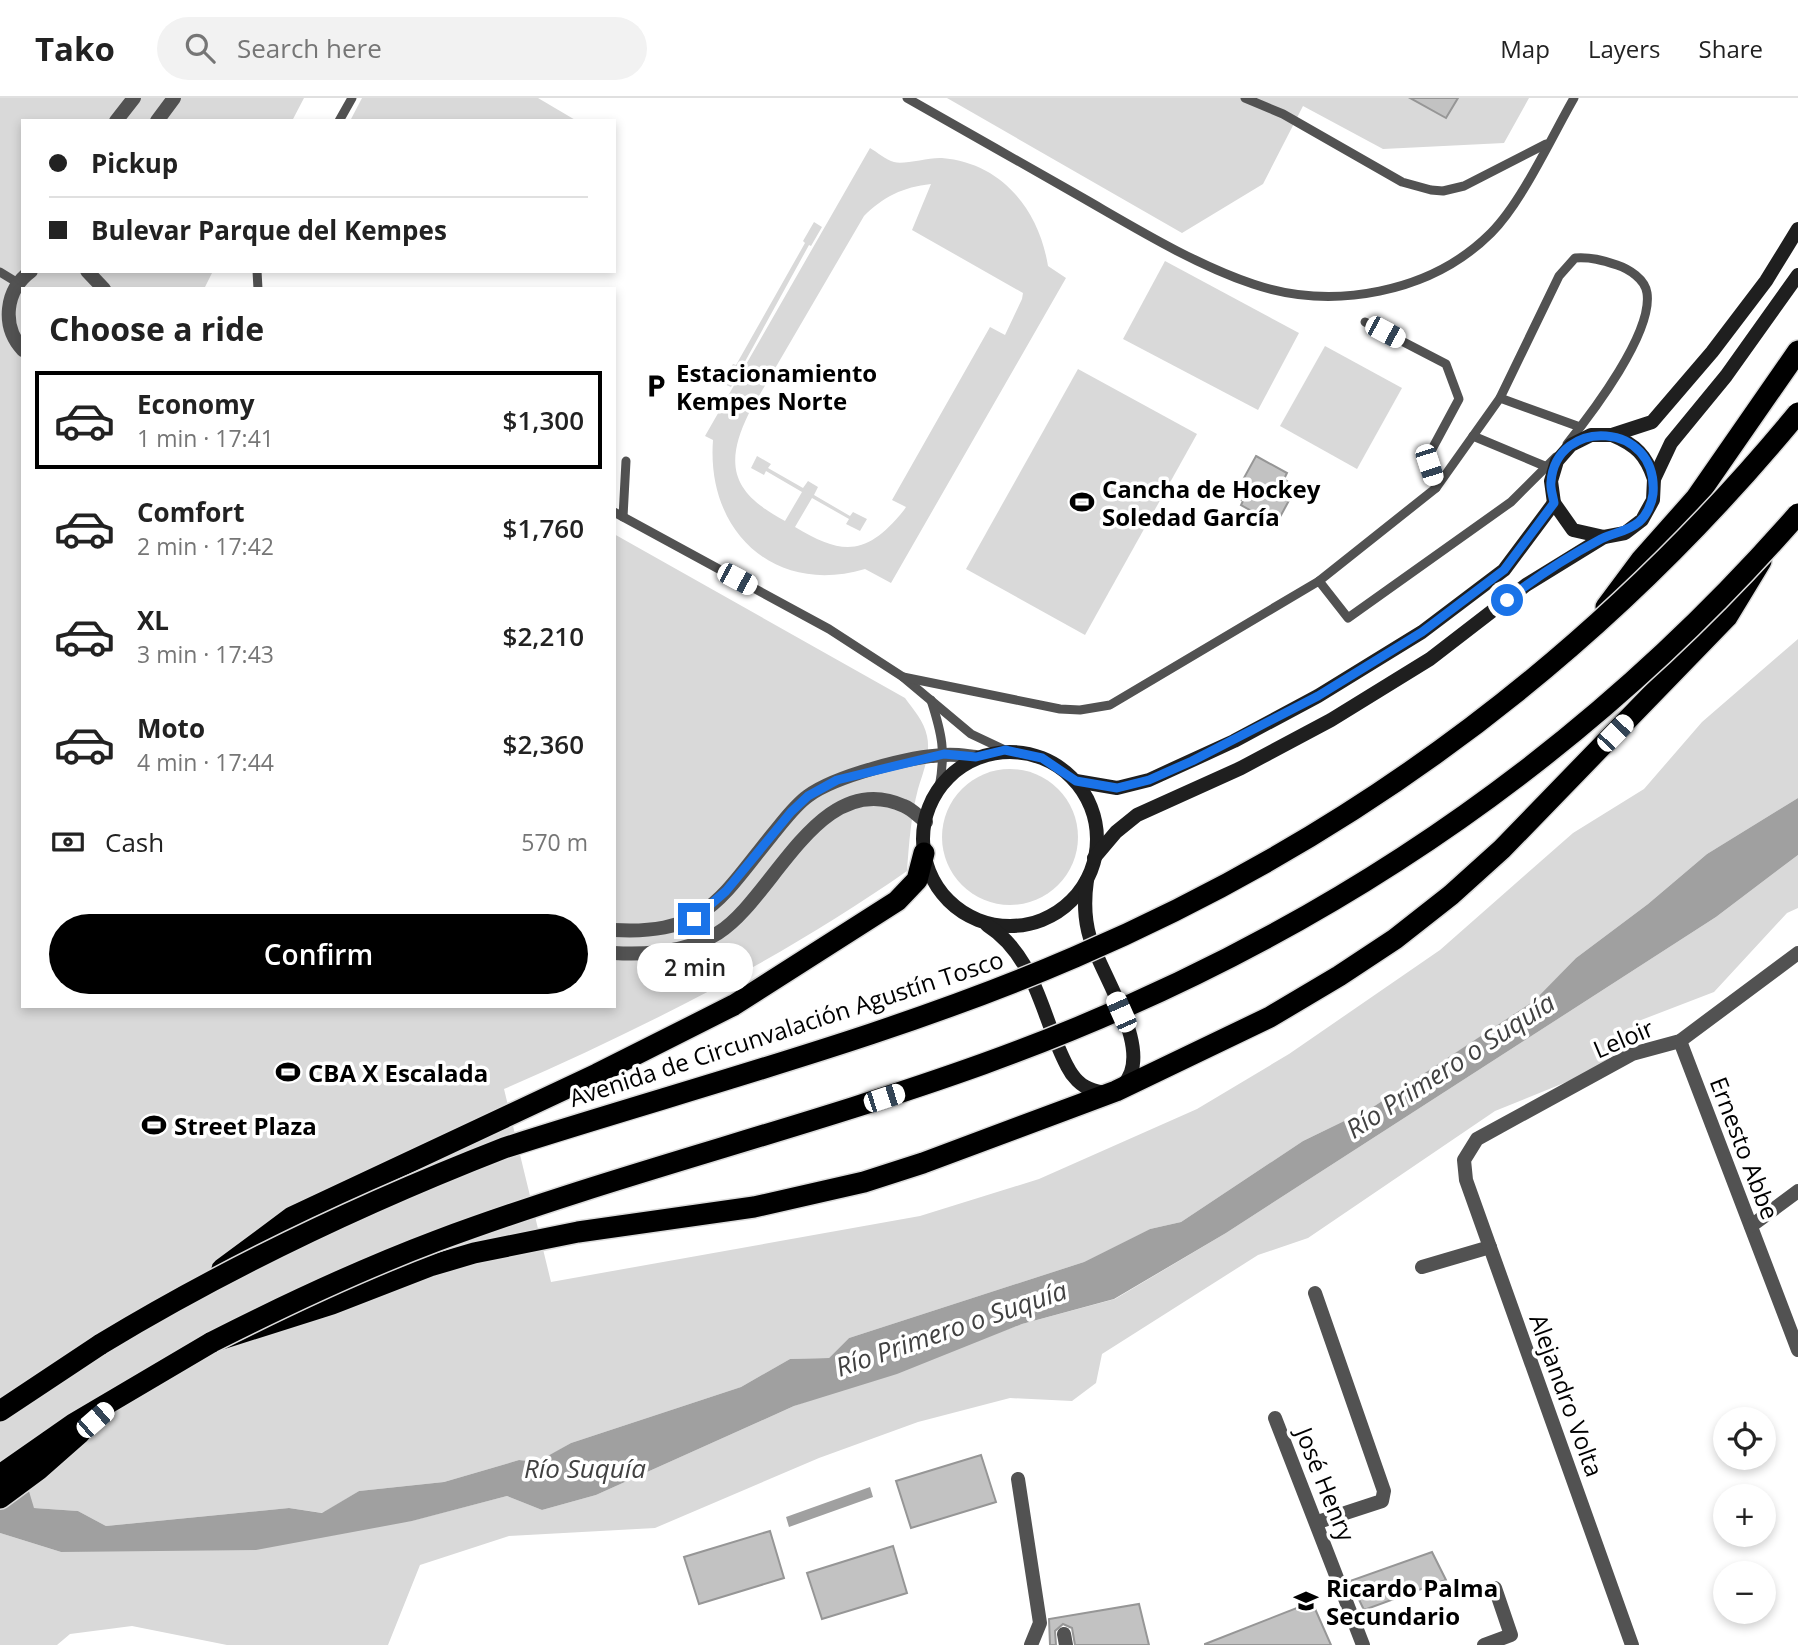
<!DOCTYPE html>
<html lang="en">
<head>
<meta charset="utf-8">
<style>
  :root { --surface:#fff; --page:#f2f2f2; --text:#222; --muted:#767676; --line:#e0e0e0; --accent:#000 }
  body { margin:0; font-family:"Open Sans",sans-serif; background:var(--page); color:var(--text); height:100vh; display:flex; flex-direction:column; font-size:26px; white-space:nowrap }
  * { box-sizing:border-box; margin:0 }
  p { font-size:23px; color:var(--muted) }
  .icon { flex:none; width:38px; height:38px; fill:none; stroke:currentColor; stroke-width:2; stroke-linecap:round; stroke-linejoin:round }
  .map { position:relative; flex:1; overflow:hidden }
  .sheet { position:absolute; left:21px; top:189px; width:595px; height:721px; display:flex; flex-direction:column; background:var(--surface); border-radius:0px; box-shadow:0 4px 10px #0003 }
  .sheet>* { flex:none }
  .top-card { position:absolute; left:21px; top:21px; width:595px; height:154px; border-radius:0px; box-shadow:0 4px 10px #0003; display:grid; align-content:center; height:154px; padding:0 28px; background:var(--surface) }
  .controls { position:absolute; left:1713px; top:1309px; display:grid; gap:14px }
  .controls a { display:grid; place-items:center; width:63px; height:63px; border-radius:50%; background:var(--surface); box-shadow:0 4px 10px #0003; font-size:35px }
  .end { position:absolute; width:32px; height:32px; margin:-16px; border:9px solid #1a73e8; background:#fff; box-shadow:0 0 0 4px #fff }
  .from { border-radius:50% }
  .bubble { position:absolute; height:49px; border-radius:24px; background:var(--surface); box-shadow:0 4px 10px #0003; font-size:23px; font-weight:600; line-height:49px; text-align:center }
  .car { position:absolute; width:21px; height:42px; margin:-21px -10px; border-radius:9px; box-shadow:0 0 5px 2px #0007; background:linear-gradient(#fff 24%,#345 0 40%,#fff 0 76%,#345 0 86%,#fff 0) }
  .top-card b { display:flex; align-items:center; gap:24px; height:66px; font-size:26px }
  .top-card b+b { border-top:2px solid var(--line) }
  .top-card i { width:18px; height:18px; background:var(--text) }
  ul { padding:0; list-style:none }
  li { display:flex; align-items:center; gap:21px; height:98px; margin:0 14px 10px; padding:0 14px; border:4px solid transparent; border-radius:0px }
  li div { flex:1 }
  li b { display:block; font-size:26px }
  li em { font-style:normal; font-weight:600 }
  li.selected { border-color:var(--accent) }
  li>.icon { width:63px; height:63px; stroke-width:1.5 }
  h2 { padding:0 28px; font-size:32px; line-height:84px }
  .pay { display:flex; align-items:center; gap:18px; height:77px; padding:0 28px; font-size:26px }
  .pay p { margin-inline-start:auto }
  .action { display:flex; gap:14px; margin-top:auto; padding:14px 28px }
  .action a { flex:1; height:80px; border-radius:42px; background:var(--accent); color:#fff; font-size:28px; font-weight:600; line-height:80px; text-align:center }
  header { display:flex; align-items:center; gap:42px; box-sizing:border-box; height:98px; padding:0 35px; background:var(--surface); border-bottom:2px solid var(--line) }
  header strong { font-size:33px }
  nav { display:flex; gap:38px; margin-inline-start:auto; font-size:24px }
  .search { width:490px; height:63px; background:var(--page); display:flex; align-items:center; gap:18px; box-sizing:border-box; padding:0 24px; border-radius:38px; color:var(--muted); font-size:26px }
  .map>svg:first-child { display:block }
  .green { fill:#d9d9d9; fill-rule:evenodd }
  .water { fill:#a0a0a0 }
  .building { fill:#c2c2c2; stroke:#969696; stroke-width:2 }
  .lines { fill:none; stroke-linecap:round; stroke-linejoin:round }
  .highway-casing { stroke:#dbdbdb; stroke-width:24 }
  .lane { stroke:#525252; stroke-width:9 }
  .street { stroke:#525252; stroke-width:14 }
  .secondary { stroke:#1f1f1f; stroke-width:14 }
  .highway { stroke:#000; stroke-width:21 }
  .highway-bridge-casing { stroke:#dbdbdb; stroke-width:24; stroke-linecap:butt }
  .highway-bridge { stroke:#000; stroke-width:21 }
  .route { stroke:#1a73e8; stroke-width:9 }
  .labels { text-anchor:middle; dominant-baseline:central; stroke-width:7; stroke-linejoin:round; paint-order:stroke }
  .poi-label { font-size:24px; font-weight:bold; fill:#000; stroke:#fff; text-anchor:start }
  .street-label { font-size:24px; fill:#000; stroke:#fff }
  .water-label { font-size:26px; font-style:italic; fill:#414141; stroke:#fff }
</style>
</head>
<body>
<header>
<strong>Tako</strong>
<div class="search"><svg class="icon" aria-label="search" viewBox="0 0 24 24"><circle cx="10" cy="10" r="6"/><path d="M15 15l6 6"/></svg>Search here</div>
<nav><a>Map</a><a>Layers</a><a>Share</a></nav>
</header>
<div class="map">
<svg width="1798" height="1547" viewBox="0 0 1798 1547">
  <rect width="100%" height="100%" fill="#fff"/>
  <!-- green -->
  <g class="green">
    <path d="M 0,0 L 304,0 L 292,23 L 23,23 L 23,173 L 213,173 L 204,191 L 23,191 L 23,908 L 614,908 L 614,436 L 905,600 C 913,611 924,623 927,638 C 931,656 923,674 918,691 C 911,717 909,746 907,773 C 781,861 644,930 504,991 L 551,1184 L 920,1118 L 1039,1081 L 1197,1011 L 1289,956 L 1440,852 L 1573,735 L 1644,691 L 1702,624 L 1798,541 L 1798,700 L 1707,756 L 1648,806 L 1576,860 L 1535,903 L 1373,1009 L 1303,1043 L 1181,1124 L 1150,1131 L 1084,1164 L 849,1240 L 829,1260 L 790,1261 L 741,1289 L 571,1345 L 537,1365 L 519,1362 L 444,1384 L 359,1393 L 323,1415 L 289,1410 L 106,1428 L 78,1413 L 34,1410 L 0,1386 Z"/>
    <polygon points="362,0 538,0 577,23 350,23"/>
    <polygon points="947,0 1529,0 1504,45 1383,51 1303,8 1263,86 1182,135"/>
    <path d="M 870,50 C 877,54 886,62 894,64 C 904,67 929,59 942,60 C 1002,65 1039,112 1048,168 L 1066,180 L 891,485 L 865,471 C 774,498 706,433 713,342 L 705,338 ZM 931,86 L 912,132 L 1023,195 L 1022,201 L 1005,237 L 990,229 L 892,402 L 906,409 L 904,412 C 867,458 843,458 795,429 L 812,400 L 849,421 L 846,426 L 860,433 L 867,421 L 853,414 L 850,418 L 814,397 L 818,389 L 808,383 L 803,390 L 768,370 L 771,366 L 757,358 L 751,370 L 764,377 L 766,373 L 802,394 L 785,423 C 735,396 722,370 749,315 L 864,118 C 883,99 903,89 931,86 Z"/>
    <polygon points="814,124 822,129 811,148 809,147 731,289 722,285 733,266 736,267 805,145 803,143"/>
    <polygon points="1165,163 1299,235 1258,312 1123,241"/>
    <polygon points="1325,248 1402,290 1357,371 1280,328"/>
    <polygon points="1078,271 1197,336 1085,537 966,471"/>
    <circle cx="1010" cy="739" r="68"/>
    <polygon points="1798,757 1798,810 1787,815 1714,894 1636,924 1606,968 1495,1013 1308,1140 1258,1157 1102,1256 1096,1285 1072,1303 1010,1300 918,1324 819,1360 655,1430 509,1438 420,1467 388,1547 227,1547 132,1528 70,1536 57,1547 0,1547 0,1435 61,1454 411,1423 507,1398 542,1412 596,1397 794,1308 1022,1226 1115,1201 1226,1135 1716,819"/>
  </g>
  <!-- water -->
  <g class="water">
    <polygon points="1798,700 1798,757 1716,819 1226,1135 1114,1201 1022,1226 897,1276 794,1308 596,1397 542,1412 507,1398 412,1423 256,1452 61,1454 0,1435 0,1386 28,1390 34,1410 78,1413 106,1428 289,1410 322,1415 359,1393 444,1384 519,1362 537,1364 571,1345 741,1289 790,1261 829,1260 849,1240 1084,1164 1150,1131 1181,1124 1303,1043 1373,1009 1534,903 1576,860 1648,806 1707,756"/>
    <polygon points="870,1389 873,1399 789,1429 786,1419"/>
  </g>
  <!-- building -->
  <g class="building">
    <polygon points="1410,0 1458,0 1446,20"/>
    <polygon points="1256,358 1287,375 1284,381 1287,383 1282,392 1292,397 1280,419 1258,411 1255,415 1241,407 1243,403 1234,398"/>
    <polygon points="981,1357 996,1404 911,1430 896,1383"/>
    <polygon points="770,1433 784,1480 699,1506 684,1459"/>
    <polygon points="893,1448 907,1495 822,1521 807,1475"/>
    <polygon points="1432,1454 1446,1482 1364,1512 1350,1483"/>
    <polygon points="1312,1504 1331,1547 1205,1547 1205,1546"/>
    <polygon points="1139,1506 1149,1547 1075,1547 1072,1530 1063,1526 1055,1533 1056,1547 1050,1547 1049,1521"/>
  </g>
  <g class="lines">
    <!-- highway casing -->
    <g class="highway-casing">
      <g id="highway">
        <polyline points="1606,509 1641,462 1696,400 1798,253"/>
        <polyline points="222,1171 292,1119 597,976 734,907 897,803 917,782 924,755"/>
        <polyline points="0,1313 101,1246"/>
        <polyline points="0,1377 73,1326 212,1244 332,1206 430,1168 474,1155 578,1134 754,1109 864,1084 923,1065 1116,993 1270,919 1339,878 1395,841 1451,797 1502,751 1727,519 1761,463"/>
        <polyline points="0,1400 38,1372 80,1335"/>
      </g>
    </g>
    <!-- lane -->
    <g class="lane">
      <path d="M 907,0 C 966,33 1024,67 1083,100 C 1137,131 1194,166 1253,186 C 1333,213 1431,195 1491,135 C 1522,104 1551,40 1574,0"/>
      <polyline points="1245,0 1283,16 1402,84 1431,92 1443,93 1464,88 1546,46"/>
      <polyline points="339,23 352,0"/>
      <polyline points="257,173 258,191"/>
      <polyline points="0,174 18,185"/>
      <polyline points="1365,224 1446,266 1459,301 1431,353 1429,367 1436,390"/>
      <polyline points="1500,300 1580,329"/>
      <polyline points="1473,338 1547,369"/>
      <polyline points="614,414 829,531 903,579 971,636 1005,652"/>
      <polyline points="623,419 626,363"/>
      <path d="M 1319,483 L 1436,390 L 1500,300 L 1559,178 L 1575,160 C 1591,159 1602,162 1617,167 C 1629,171 1645,181 1647,195 C 1653,235 1592,315 1567,346"/>
      <polyline points="903,579 1060,611 1080,612 1110,607 1319,483 1348,520 1511,404 1556,359"/>
      <path d="M 931,602 C 942,636 946,654 939,690"/>
    </g>
    <!-- street -->
    <g class="street">
      <polyline points="116,23 134,0"/>
      <polyline points="157,23 174,0"/>
      <polyline points="87,173 104,191"/>
      <path d="M 23,252 C 1,228 5,192 31,173"/>
      <path d="M 614,832 C 705,837 720,801 772,737 C 783,724 794,708 808,698 C 835,678 911,658 945,657 C 955,656 966,658 976,659"/>
      <path d="M 614,855 C 649,857 688,854 718,835 C 774,800 819,669 904,708 C 912,711 919,719 926,724"/>
      <polyline points="1680,943 1798,1252"/>
      <polyline points="1751,1128 1798,1093"/>
      <polyline points="1422,1169 1490,1149"/>
      <polyline points="1315,1195 1384,1393 1382,1403 1318,1424"/>
      <polyline points="1275,1320 1363,1547"/>
      <polyline points="1018,1381 1040,1525 1031,1547"/>
      <polyline points="1064,1536 1066,1547"/>
      <polyline points="1484,1547 1511,1537 1495,1490"/>
      <polyline points="1632,1547 1466,1082 1464,1062 1477,1041 1632,956 1680,943 1798,855"/>
    </g>
    <!-- secondary -->
    <g class="secondary">
      <polyline points="1798,131 1766,183 1712,254 1652,324 1612,337 1591,337 1571,347 1557,363 1551,383 1554,405 1573,432 1604,439 1625,435 1642,422 1653,402 1654,381 1671,345 1726,278 1798,177"/>
      <path d="M 1612,337 C 1636,347 1646,357 1654,381"/>
      <circle cx="1010" cy="741" r="87"/>
      <polyline points="1076,683 1117,690 1149,682 1234,643 1318,598 1422,534 1504,472 1554,405"/>
      <polyline points="1094,760 1116,734 1137,717 1241,670 1331,622 1430,561 1526,487 1604,439"/>
      <path d="M 987,827 C 1037,859 1041,919 1067,968 C 1072,978 1081,989 1093,992 C 1104,996 1115,995 1123,987 C 1156,955 1101,877 1090,840 C 1084,820 1084,803 1087,782"/>
    </g>
    <!-- highway -->
    <use href="#highway" class="highway"/>
    <!-- highway-bridge casing -->
    <g class="highway-bridge-casing">
      <g id="highway-bridge">
        <path d="M 212,1244 C 285,1207 359,1172 436,1143 C 616,1076 802,1031 983,966 C 1300,852 1576,670 1798,416"/>
        <path d="M 101,1246 C 230,1168 363,1105 504,1050 C 694,989 890,939 1075,859 C 1361,736 1600,555 1798,315"/>
      </g>
    </g>
    <!-- highway-bridge -->
    <use href="#highway-bridge" class="highway-bridge"/>
  </g>
  <g class="lines">
    <!-- route -->
    <path class="route" d="M 694,821 L 726,793 L 791,714 L 808,698 L 837,682 L 944,656 L 976,659 L 1005,652 L 1042,660 L 1076,683 L 1117,690 L 1149,682 L 1192,663 L 1318,598 L 1422,534 L 1504,472 L 1554,405 C 1553,398 1550,390 1551,384 C 1556,318 1659,323 1653,396 C 1652,405 1647,417 1639,424 C 1627,434 1615,434 1601,441 C 1569,458 1536,479 1507,502"/>
  </g>
  <!-- icons -->
  <defs>
    <g id="parking-bare" transform="scale(1.89)"><path d="M-3.5-5.5H1a3.5 3.5 0 0 1 0 7H-1V5.5H-3.5ZM-1-3.4V-.6H.8a1.4 1.4 0 0 0 0-2.8Z" fill="#000" stroke="#fff" stroke-width="2.5" paint-order="stroke"/></g>
    <g id="stadium-bare" transform="scale(1.89)"><path d="M0-5a6.5 5 0 1 0 0 10a6.5 5 0 1 0 0-10ZM-3.5-1.8h7v3.6h-7Z" fill="#000" stroke="#fff" stroke-width="2.5" paint-order="stroke"/></g>
    <g id="school-bare" transform="scale(1.89)"><path d="M0-5L7-2L0 1L-7-2ZM-4 1L0 2.5L4 1V4Q0 6-4 4Z" fill="#000" stroke="#fff" stroke-width="2.5" paint-order="stroke"/></g>
  </defs>
  <g fill-rule="evenodd">
    <use href="#parking-bare" x="656" y="288"/>
    <use href="#stadium-bare" x="1082" y="404"/>
    <use href="#stadium-bare" x="288" y="974"/>
    <use href="#stadium-bare" x="154" y="1027"/>
    <use href="#school-bare" x="1306" y="1503"/>
  </g>
  <g class="labels">
    <!-- poi labels -->
    <g class="poi-label">
      <text x="676" y="274">Estacionamiento<tspan x="676" dy="28">Kempes Norte</tspan></text>
      <text x="1102" y="390">Cancha de Hockey<tspan x="1102" dy="28">Soledad García</tspan></text>
      <text x="308" y="974">CBA X Escalada</text>
      <text x="174" y="1027">Street Plaza</text>
      <text x="1326" y="1489">Ricardo Palma<tspan x="1326" dy="28">Secundario</tspan></text>
    </g>
    <!-- street labels -->
    <g class="street-label">
      <text transform="translate(786 930) rotate(-18)">Avenida de Circunvalación Agustín Tosco</text>
      <text transform="translate(1623 940) rotate(-23)">Leloir</text>
      <text transform="translate(1745 1050) rotate(69)">Ernesto Abbe</text>
      <text transform="translate(1567 1297) rotate(70)">Alejandro Volta</text>
      <text transform="translate(1326 1386) rotate(68)">José Henry</text>
    </g>
    <!-- water labels -->
    <g class="water-label">
      <text transform="translate(1450 967) rotate(-33)">Río Primero o Suquía</text>
      <text transform="translate(951 1230) rotate(-19)">Río Primero o Suquía</text>
      <text x="585" y="1370">Río Suquía</text>
    </g>
  </g>
</svg>
<div class="controls">
<a><svg class="icon" aria-label="locate" viewBox="0 0 24 24"><circle cx="12" cy="12" r="6"/><path d="M12 2v4M12 18v4M2 12h4M18 12h4"/></svg></a>
<a>+</a>
<a>−</a>
</div>
<i class="end from" style="left:1507px;top:502px"></i>
<i class="end" style="left:694px;top:821px"></i>
<div class="bubble" style="left:637px;top:845px;width:116px">2 min</div>
<i class="car" style="left:1385px;top:234px;rotate:118deg"></i>
<i class="car" style="left:1429px;top:367px;rotate:162deg"></i>
<i class="car" style="left:737px;top:481px;rotate:118deg"></i>
<i class="car" style="left:1615px;top:635px;rotate:44deg"></i>
<i class="car" style="left:1121px;top:914px;rotate:336deg"></i>
<i class="car" style="left:884px;top:1000px;rotate:72deg"></i>
<i class="car" style="left:95px;top:1322px;rotate:49deg"></i>
<div class="top-card">
<b><i class="from"></i>Pickup</b>
<b><i></i>Bulevar Parque del Kempes</b>
</div>
<section class="sheet">
<h2>Choose a ride</h2>
<ul>
<li class="selected"><svg class="icon" aria-label="car" viewBox="0 0 24 24"><path d="M5 17H2v-5l4-1 3-4h7l3 4 3 1v5h-3M9 17h6M6 11h13"/><circle cx="7" cy="17" r="2"/><circle cx="17" cy="17" r="2"/></svg><div><b>Economy</b><p>1 min · 17:41</p></div><em>$1,300</em></li>
<li><svg class="icon" aria-label="car" viewBox="0 0 24 24"><path d="M5 17H2v-5l4-1 3-4h7l3 4 3 1v5h-3M9 17h6M6 11h13"/><circle cx="7" cy="17" r="2"/><circle cx="17" cy="17" r="2"/></svg><div><b>Comfort</b><p>2 min · 17:42</p></div><em>$1,760</em></li>
<li><svg class="icon" aria-label="car" viewBox="0 0 24 24"><path d="M5 17H2v-5l4-1 3-4h7l3 4 3 1v5h-3M9 17h6M6 11h13"/><circle cx="7" cy="17" r="2"/><circle cx="17" cy="17" r="2"/></svg><div><b>XL</b><p>3 min · 17:43</p></div><em>$2,210</em></li>
<li><svg class="icon" aria-label="car" viewBox="0 0 24 24"><path d="M5 17H2v-5l4-1 3-4h7l3 4 3 1v5h-3M9 17h6M6 11h13"/><circle cx="7" cy="17" r="2"/><circle cx="17" cy="17" r="2"/></svg><div><b>Moto</b><p>4 min · 17:44</p></div><em>$2,360</em></li>
</ul>
<div class="pay"><svg class="icon" aria-label="cash" viewBox="0 0 24 24"><path d="M3 7h18v10H3z"/><circle cx="12" cy="12" r="2"/></svg>Cash<p>570 m</p></div>
<div class="action"><a>Confirm</a></div>
</section>
</div>
</body>
</html>
